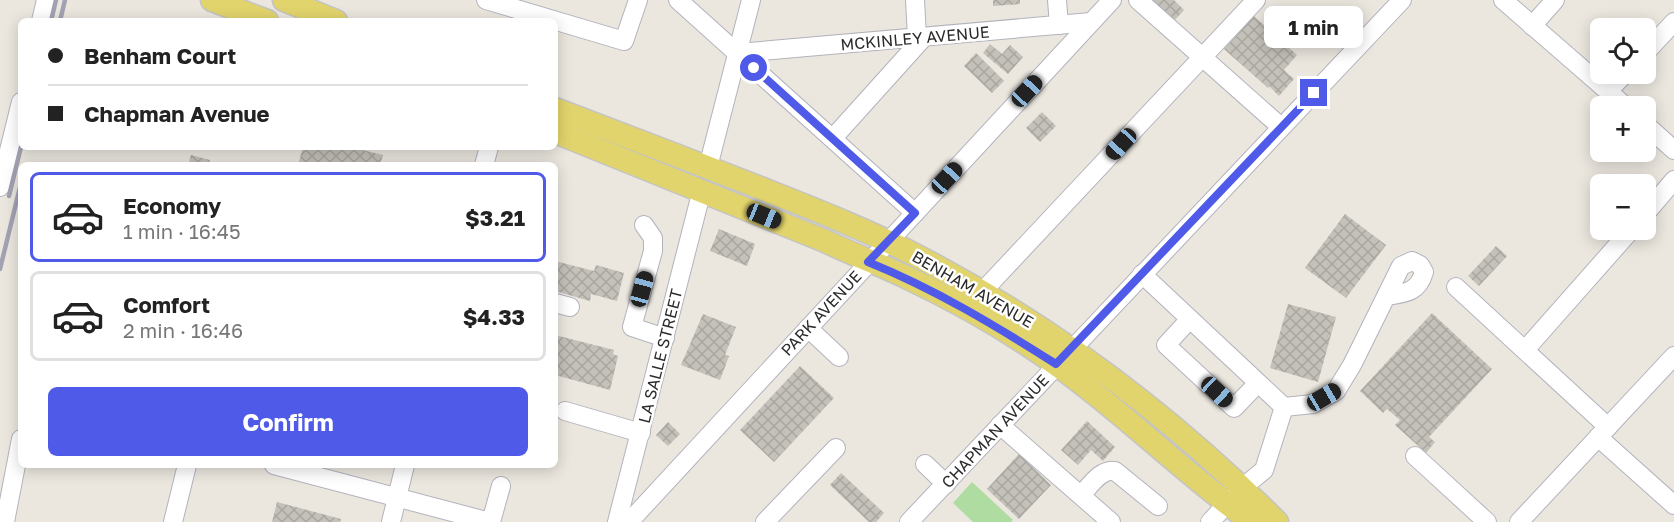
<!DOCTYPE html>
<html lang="en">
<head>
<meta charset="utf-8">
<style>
  :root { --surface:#fff; --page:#f2f2f2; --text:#222; --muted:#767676; --line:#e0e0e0; --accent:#4f5be8 }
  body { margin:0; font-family:"Golos Text",sans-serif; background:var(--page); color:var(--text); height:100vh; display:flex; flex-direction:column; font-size:22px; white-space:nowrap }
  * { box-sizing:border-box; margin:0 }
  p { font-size:20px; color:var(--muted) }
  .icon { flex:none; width:33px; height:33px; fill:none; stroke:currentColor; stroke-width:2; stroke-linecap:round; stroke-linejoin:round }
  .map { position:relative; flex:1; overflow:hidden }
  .details { position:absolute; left:18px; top:162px; width:540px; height:306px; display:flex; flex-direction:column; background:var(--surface); border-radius:9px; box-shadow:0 3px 15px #0003 }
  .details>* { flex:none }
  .banner { position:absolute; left:18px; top:18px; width:540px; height:132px; border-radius:9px; box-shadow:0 3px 15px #0003; display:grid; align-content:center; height:132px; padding:0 30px; background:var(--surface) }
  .tools { position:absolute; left:1590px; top:18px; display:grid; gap:12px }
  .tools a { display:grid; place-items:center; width:66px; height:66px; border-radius:9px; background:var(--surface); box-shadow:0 3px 15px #0003; font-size:30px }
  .end { position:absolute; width:27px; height:27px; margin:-14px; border:8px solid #4f5be8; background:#fff; box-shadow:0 0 0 3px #fff }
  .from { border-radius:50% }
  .bubble { position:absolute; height:42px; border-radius:9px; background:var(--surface); box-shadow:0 3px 15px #0003; font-size:20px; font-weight:700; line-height:42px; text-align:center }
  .car { position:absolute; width:18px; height:36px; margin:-18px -9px; border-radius:8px; box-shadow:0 0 4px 2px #0007; background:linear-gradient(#222 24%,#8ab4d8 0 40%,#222 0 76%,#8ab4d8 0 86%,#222 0) }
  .banner b { display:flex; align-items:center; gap:21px; height:57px; font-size:22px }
  .banner b+b { border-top:2px solid var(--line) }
  .banner i { width:15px; height:15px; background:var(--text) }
  ul { padding:10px 0 0; list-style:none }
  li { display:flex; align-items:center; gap:18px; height:90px; margin:0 12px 9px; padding:0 18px; border:3px solid var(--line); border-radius:9px }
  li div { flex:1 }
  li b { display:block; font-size:22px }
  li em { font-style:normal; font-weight:700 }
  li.current { border-color:var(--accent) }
  li>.icon { width:54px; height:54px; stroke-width:1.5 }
  .primary-button { display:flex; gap:12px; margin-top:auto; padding:12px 30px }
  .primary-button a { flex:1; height:69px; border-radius:9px; background:var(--accent); color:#fff; font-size:24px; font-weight:700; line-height:69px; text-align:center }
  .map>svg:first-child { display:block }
  .park { fill:#aedca1 }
  .building { fill:url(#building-cross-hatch) }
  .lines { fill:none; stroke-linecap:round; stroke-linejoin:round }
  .minor-casing { stroke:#b2b3bd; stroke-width:20 }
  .major-casing { stroke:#c4c4c4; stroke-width:25 }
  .minor { stroke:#fff; stroke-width:18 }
  .major { stroke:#e2d46c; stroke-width:22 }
  .rail { stroke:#a2a2b3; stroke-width:4.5 }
  .route { stroke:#4f5be8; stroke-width:8 }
  .labels { text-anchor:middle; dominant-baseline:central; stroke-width:5; stroke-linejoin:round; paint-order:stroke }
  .street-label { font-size:16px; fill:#2b2b2b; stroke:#fff }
</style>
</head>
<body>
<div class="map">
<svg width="1674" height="522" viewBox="0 0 1674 522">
  <defs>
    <pattern id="building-cross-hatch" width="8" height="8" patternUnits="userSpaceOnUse" patternTransform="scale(1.5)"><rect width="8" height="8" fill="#c4c1ba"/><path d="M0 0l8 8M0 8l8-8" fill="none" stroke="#a9a6a0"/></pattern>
  </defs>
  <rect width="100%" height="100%" fill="#ebe7df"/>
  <!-- park -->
  <polygon class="park" points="972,482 1013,520 1011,522 973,522 953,503"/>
  <!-- building -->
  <g class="building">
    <polygon points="993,0 1020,0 1020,4 993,6"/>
    <polygon points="1148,0 1174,0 1184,10 1172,23"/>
    <polygon points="1254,16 1297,55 1284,70 1294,79 1279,96 1269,86 1268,88 1224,49"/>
    <polygon points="990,44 1002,54 1010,45 1023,57 1008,74 983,53"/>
    <polygon points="976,53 1004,81 992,93 964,66"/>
    <polygon points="1042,112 1056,126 1040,142 1026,128"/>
    <polygon points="303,147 351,147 383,155 380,165 298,165"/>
    <polygon points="191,155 210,160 209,165 188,165"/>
    <polygon points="1345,214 1386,245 1346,298 1305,268"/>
    <polygon points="719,229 755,244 747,266 710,251"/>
    <polygon points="1496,246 1507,256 1479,286 1468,276"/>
    <polygon points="555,261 594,271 596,265 624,273 617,301 591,294 590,301 555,291"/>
    <polygon points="1288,304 1336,317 1318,382 1270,368"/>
    <polygon points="1432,313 1492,369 1429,437 1435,442 1426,453 1395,425 1400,420 1387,409 1383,413 1360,391"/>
    <polygon points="703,314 736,327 725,355 729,356 720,380 681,365"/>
    <polygon points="555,335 614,350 613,354 618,356 610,390 555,375"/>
    <polygon points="800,366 834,398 774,462 740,430"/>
    <polygon points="1087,421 1115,447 1103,461 1091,450 1078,465 1061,450"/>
    <polygon points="668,422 680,434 668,446 656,435"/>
    <polygon points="1019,454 1051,485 1019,519 987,489"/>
    <polygon points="841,473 884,513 876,522 869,522 830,485"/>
    <polygon points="277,502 341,519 340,522 272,522"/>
  </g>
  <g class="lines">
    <!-- minor casing -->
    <g class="minor-casing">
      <g id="minor">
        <polyline points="486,0 624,41 638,0"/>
        <polyline points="678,0 915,213"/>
        <polyline points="915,0 917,37"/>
        <polyline points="1057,0 1059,25"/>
        <polyline points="1138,0 1281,127"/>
        <polyline points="1503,0 1625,106"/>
        <polyline points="41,21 46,0"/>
        <polyline points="1532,26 1555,0"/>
        <polyline points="1646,52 1674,22"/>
        <polyline points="738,53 1091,22"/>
        <polyline points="1608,91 1625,74"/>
        <polyline points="1646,125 1674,150"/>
        <polyline points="833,138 924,37"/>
        <polyline points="484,165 489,147"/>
        <polyline points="708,167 751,0"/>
        <polyline points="0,187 21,102"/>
        <polyline points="1646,213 1674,180"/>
        <polyline points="644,225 653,238 653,251 632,327 665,338"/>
        <path d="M 1142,274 L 1284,407 L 1313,404 L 1336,391 L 1352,365 L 1401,266 L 1412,261 L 1420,265 L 1424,272 C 1418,293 1405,293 1386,296"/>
        <polyline points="1456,287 1608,427"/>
        <polyline points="982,292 1256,0"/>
        <polyline points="555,303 570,307"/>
        <polyline points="1190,319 1166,345 1234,408 1258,383"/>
        <polyline points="808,328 839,357"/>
        <polyline points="1525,350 1631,230"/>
        <polyline points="565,411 641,433"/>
        <polyline points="1000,425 1111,522"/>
        <polyline points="1598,437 1674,505"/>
        <polyline points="1415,456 1487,522"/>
        <polyline points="925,464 946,484"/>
        <polyline points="274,465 490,522"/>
        <path d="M 1081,495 C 1090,486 1101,468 1115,471 L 1158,506"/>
        <polyline points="5,522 21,439"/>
        <polyline points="173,522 187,465"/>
        <polyline points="391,522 405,465"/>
        <polyline points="491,522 501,486"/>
        <polyline points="617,522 702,190"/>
        <polyline points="629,522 1112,0"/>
        <polyline points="765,522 836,448"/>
        <polyline points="909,522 1402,0"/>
        <polyline points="1210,522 1242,488 1264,470 1284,407"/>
        <polyline points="1519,522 1674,356"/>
      </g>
    </g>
    <!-- major casing -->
    <g class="major-casing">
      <g id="major">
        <polyline points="212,0 267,21"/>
        <polyline points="284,0 336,21"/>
        <path d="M 555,109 C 624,135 694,162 763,189 C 816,210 870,231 921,258 C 1055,328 1170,415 1277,522"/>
        <path d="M 555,132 L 825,241 C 852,254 881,265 908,278 C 959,302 1011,332 1057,365 C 1125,413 1184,474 1252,522"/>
      </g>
    </g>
    <!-- minor -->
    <use href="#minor" class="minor"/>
    <!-- major -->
    <use href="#major" class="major"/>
    <!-- rail -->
    <g class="rail">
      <polyline points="51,21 56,0"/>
      <polyline points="60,21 65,0"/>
      <polyline points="9,196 21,147"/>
      <polyline points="0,269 21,183"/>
    </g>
  </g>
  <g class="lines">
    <!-- route -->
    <path class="route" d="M 754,68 L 915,213 L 868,262 C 935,289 996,326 1056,364 L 1314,93"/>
  </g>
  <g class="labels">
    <!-- street labels -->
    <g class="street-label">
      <text transform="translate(915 38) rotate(-5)">MCKINLEY AVENUE</text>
      <text transform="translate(973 289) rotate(30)">BENHAM AVENUE</text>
      <text transform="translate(821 313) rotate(-47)">PARK AVENUE</text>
      <text transform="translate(660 356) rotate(-76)">LA SALLE STREET</text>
      <text transform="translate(995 431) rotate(-47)">CHAPMAN AVENUE</text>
    </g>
  </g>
</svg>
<div class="tools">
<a><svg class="icon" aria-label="locate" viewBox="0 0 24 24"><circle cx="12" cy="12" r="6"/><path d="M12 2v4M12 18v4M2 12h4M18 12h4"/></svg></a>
<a>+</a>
<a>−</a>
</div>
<i class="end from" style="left:754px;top:68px"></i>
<i class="end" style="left:1314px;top:93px"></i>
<div class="bubble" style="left:1264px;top:6px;width:99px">1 min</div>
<i class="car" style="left:1027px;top:91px;rotate:43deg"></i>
<i class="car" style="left:1121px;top:144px;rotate:223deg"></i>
<i class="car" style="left:947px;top:178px;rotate:43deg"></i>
<i class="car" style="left:764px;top:216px;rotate:112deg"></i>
<i class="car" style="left:642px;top:289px;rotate:15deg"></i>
<i class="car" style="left:1217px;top:392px;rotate:133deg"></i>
<i class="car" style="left:1324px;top:397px;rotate:60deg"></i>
<div class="banner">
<b><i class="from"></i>Benham Court</b>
<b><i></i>Chapman Avenue</b>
</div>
<section class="details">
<ul>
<li class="current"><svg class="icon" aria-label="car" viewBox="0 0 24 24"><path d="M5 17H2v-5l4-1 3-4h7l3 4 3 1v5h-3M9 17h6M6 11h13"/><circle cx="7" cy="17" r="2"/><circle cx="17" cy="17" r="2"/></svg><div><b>Economy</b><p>1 min · 16:45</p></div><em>$3.21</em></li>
<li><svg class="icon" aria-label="car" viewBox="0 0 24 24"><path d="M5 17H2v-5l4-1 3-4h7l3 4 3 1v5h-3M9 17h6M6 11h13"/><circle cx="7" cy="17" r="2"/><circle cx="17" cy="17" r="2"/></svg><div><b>Comfort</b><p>2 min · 16:46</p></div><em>$4.33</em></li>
</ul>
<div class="primary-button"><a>Confirm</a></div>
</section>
</div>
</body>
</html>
